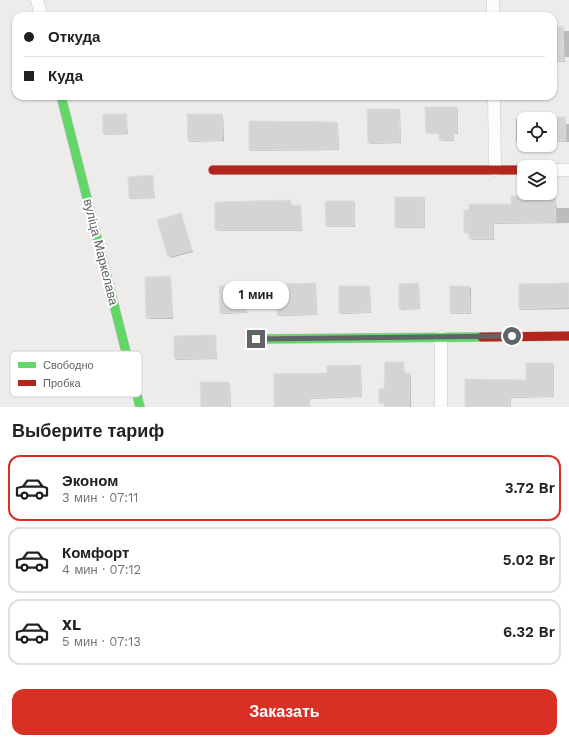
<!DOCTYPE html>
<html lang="ru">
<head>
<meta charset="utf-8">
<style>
  :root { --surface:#fff; --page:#f2f2f2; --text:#202124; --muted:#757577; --line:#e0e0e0; --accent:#d93025 }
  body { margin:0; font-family:"Work Sans",sans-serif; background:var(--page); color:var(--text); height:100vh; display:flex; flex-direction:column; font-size:15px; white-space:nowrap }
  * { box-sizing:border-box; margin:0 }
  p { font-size:13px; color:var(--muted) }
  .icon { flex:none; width:22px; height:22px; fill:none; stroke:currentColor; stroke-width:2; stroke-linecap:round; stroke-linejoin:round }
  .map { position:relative; height:407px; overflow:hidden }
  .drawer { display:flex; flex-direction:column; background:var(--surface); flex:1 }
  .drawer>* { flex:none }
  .banner { position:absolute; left:12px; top:12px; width:545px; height:88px; border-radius:12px; box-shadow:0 1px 3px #0004; display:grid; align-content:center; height:88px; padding:0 12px; background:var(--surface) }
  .buttons { position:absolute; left:517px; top:112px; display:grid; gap:8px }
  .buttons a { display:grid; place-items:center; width:40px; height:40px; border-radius:8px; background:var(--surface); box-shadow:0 1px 3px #0004; font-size:20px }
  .end { position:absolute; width:18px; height:18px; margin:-9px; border:5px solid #5f6467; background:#fff; box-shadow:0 0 0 2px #fff }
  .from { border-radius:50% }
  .bubble { position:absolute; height:28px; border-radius:12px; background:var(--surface); box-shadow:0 1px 3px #0004; font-size:13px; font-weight:600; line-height:28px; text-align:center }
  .banner b { display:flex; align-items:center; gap:14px; height:38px; font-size:15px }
  .banner b+b { border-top:1px solid var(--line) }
  .banner i { width:10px; height:10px; background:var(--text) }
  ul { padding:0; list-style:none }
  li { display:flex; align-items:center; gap:12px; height:66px; margin:0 8px 6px; padding:0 4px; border:2px solid var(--line); border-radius:12px }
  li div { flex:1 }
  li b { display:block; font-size:15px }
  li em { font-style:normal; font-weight:600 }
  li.current { border-color:var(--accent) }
  li>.icon { width:36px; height:36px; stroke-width:1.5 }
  h2 { padding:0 12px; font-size:18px; line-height:48px }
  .primary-button { display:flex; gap:8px; margin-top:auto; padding:8px 12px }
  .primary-button a { flex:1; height:46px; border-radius:12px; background:var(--accent); color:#fff; font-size:16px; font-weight:600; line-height:46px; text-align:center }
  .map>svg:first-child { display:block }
  .shadow { fill:#0003 }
  .building { fill:#d5d3d3; stroke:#dedcd9 }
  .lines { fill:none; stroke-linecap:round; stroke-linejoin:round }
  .street-casing { stroke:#cbcaca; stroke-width:13 }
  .fast-casing { stroke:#cacaca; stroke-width:10 }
  .jam-casing { stroke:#cacaca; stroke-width:10 }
  .street { stroke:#fcfcfc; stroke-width:12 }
  .fast { stroke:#63d668; stroke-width:9 }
  .jam { stroke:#b3261e; stroke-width:9 }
  .route { stroke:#5f6467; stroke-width:5 }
  .labels { text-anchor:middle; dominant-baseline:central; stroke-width:4; stroke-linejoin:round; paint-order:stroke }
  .street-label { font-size:13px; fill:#5f6467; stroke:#fff }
  .key { fill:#fff; stroke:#cfd0d1; stroke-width:1 }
  .key-label { font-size:11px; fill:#5f6467 }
</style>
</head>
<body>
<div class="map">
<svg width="569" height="407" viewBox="0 0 569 407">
  <rect width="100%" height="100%" fill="#eeecea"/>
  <!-- shadow -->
  <g class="shadow">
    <polygon points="553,28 563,28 564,31 569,31 569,57 565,57 565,62 553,62"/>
    <polygon points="456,108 458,109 458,134 454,134 454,141 442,141 440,134 427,133"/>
    <polygon points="399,110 400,111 401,143 370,144 369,142"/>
    <polygon points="126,115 128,134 105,135 104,133"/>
    <polygon points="222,115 223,116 224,141 190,142 189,140"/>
    <polygon points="565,118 566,124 569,124 569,142 550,142 550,119 524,119 524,142 516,141 516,119"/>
    <polygon points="337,123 338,124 339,150 251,151 250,149"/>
    <polygon points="152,176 155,198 131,199 130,197"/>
    <polygon points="555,197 557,208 569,208 569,223 494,224 494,240 472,240 470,234 465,233 512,205"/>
    <polygon points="423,198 425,199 425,228 398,228 396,227"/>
    <polygon points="290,201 292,206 301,207 302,231 218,231 216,229"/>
    <polygon points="353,202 355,203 355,227 328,227 327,226"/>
    <polygon points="180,214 193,252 171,258 158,221"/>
    <polygon points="170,277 171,279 173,319 149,319 147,318"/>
    <polygon points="315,284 316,286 317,315 279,316 278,314"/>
    <polygon points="418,284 419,286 420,309 402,310 400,308"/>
    <polygon points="569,284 569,309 522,310 520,309"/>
    <polygon points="245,286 247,313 222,314 221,313"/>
    <polygon points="369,287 370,288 371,313 342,314 340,312"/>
    <polygon points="469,287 471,288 471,314 452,314 451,313"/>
    <polygon points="215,336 217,359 177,360 175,358"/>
    <polygon points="403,363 405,374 411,376 411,407 385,407 385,404 380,403 385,390"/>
    <polygon points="552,364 554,365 554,397 511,398 511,407 466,407 527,381"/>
    <polygon points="360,366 361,368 362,397 310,399 310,407 275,407 328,374"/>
    <polygon points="229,383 230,384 231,407 202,407"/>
  </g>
  <!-- building -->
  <g class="building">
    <polygon points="553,27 563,27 564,61 553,61"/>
    <polygon points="425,107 457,107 457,133 453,133 453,140 439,140 439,133 426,133"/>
    <polygon points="367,109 399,109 400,142 368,143"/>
    <polygon points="103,114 127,114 127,133 103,134"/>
    <polygon points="187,114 222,114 222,140 188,141"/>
    <polygon points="550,117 565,117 566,141 550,141"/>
    <polygon points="249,121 337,122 338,149 249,150"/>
    <polygon points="153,175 154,197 129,198 128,177"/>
    <polygon points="511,196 555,196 556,222 493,223 493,239 469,239 469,233 464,233 464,210 469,210 469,204 511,204"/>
    <rect x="395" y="197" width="29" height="30"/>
    <polygon points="291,200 291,205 300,205 301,230 215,230 215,202"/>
    <polygon points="325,201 354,201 354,226 326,226"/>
    <polygon points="181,213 192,250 168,257 157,220"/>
    <polygon points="170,276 172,317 146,318 145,277"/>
    <polygon points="315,283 316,314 277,315 276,284"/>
    <polygon points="418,283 419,308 399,309 399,284"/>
    <polygon points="569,283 569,307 519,309 519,284"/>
    <polygon points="245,285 246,312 220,313 219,286"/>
    <polygon points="339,286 369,286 370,312 339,313"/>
    <polygon points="450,286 469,286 470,313 450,313"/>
    <polygon points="216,335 216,358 174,359 174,336"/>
    <polygon points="385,362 404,362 404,373 410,373 409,407 384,407 384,403 379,403 379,389 384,389"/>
    <polygon points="526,363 553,363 553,396 510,397 510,407 465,407 465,379 526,380"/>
    <polygon points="360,365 361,396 309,398 309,407 274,407 274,374 327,373 327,366"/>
    <polygon points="200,382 229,382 230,407 201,407"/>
  </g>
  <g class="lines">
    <!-- street casing -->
    <g class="street-casing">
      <g id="street">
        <polyline points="37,0 41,16"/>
        <polyline points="493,0 493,16"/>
        <polyline points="494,96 495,170"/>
        <polyline points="550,170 569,170"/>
        <polyline points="441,337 441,407"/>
      </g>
    </g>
    <!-- fast casing -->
    <g class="fast-casing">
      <g id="fast">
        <polyline points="61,96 140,407"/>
        <polyline points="256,339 482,337"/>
      </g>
    </g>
    <!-- jam casing -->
    <g class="jam-casing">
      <g id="jam">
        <polyline points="213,170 524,170"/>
        <polyline points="482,337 569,336"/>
      </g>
    </g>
    <!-- street -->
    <use href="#street" class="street"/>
    <!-- fast -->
    <use href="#fast" class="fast"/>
    <!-- jam -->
    <use href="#jam" class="jam"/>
  </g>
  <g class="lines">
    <!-- route -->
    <polyline class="route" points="256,339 512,336"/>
  </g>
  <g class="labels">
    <!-- street labels -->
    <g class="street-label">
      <text transform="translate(101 252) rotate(76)">вуліца Маркелава</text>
    </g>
  </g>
  <!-- legend -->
  <rect x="10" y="351" width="132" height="46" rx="6" class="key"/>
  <rect x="18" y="362" width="18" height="6" fill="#63d668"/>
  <rect x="18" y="380" width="18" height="6" fill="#b3261e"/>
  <g class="key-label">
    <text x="43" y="369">Свободно</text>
    <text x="43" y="387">Пробка</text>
  </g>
</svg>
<div class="buttons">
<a><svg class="icon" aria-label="locate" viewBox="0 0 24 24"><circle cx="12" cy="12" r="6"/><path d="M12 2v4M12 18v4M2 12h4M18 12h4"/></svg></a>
<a><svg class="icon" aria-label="layers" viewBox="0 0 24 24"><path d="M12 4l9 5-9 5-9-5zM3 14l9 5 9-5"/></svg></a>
</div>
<i class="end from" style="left:512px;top:336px"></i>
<i class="end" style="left:256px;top:339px"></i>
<div class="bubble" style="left:223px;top:281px;width:66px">1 мин</div>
<div class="banner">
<b><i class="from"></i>Откуда</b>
<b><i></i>Куда</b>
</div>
</div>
<section class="drawer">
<h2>Выберите тариф</h2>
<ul>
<li class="current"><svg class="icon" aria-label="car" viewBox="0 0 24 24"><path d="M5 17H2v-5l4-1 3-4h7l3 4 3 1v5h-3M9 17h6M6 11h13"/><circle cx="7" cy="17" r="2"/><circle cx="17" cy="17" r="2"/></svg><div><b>Эконом</b><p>3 мин · 07:11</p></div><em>3.72 Br</em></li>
<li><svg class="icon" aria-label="car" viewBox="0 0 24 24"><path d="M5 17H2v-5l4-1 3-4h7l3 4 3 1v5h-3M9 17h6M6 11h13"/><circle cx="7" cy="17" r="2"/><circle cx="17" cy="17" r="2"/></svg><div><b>Комфорт</b><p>4 мин · 07:12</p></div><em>5.02 Br</em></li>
<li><svg class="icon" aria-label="car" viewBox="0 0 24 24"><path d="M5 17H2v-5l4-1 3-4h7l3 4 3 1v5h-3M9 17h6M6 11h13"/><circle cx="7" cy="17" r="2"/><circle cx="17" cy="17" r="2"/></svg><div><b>XL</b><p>5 мин · 07:13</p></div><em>6.32 Br</em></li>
</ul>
<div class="primary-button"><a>Заказать</a></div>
</section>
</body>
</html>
